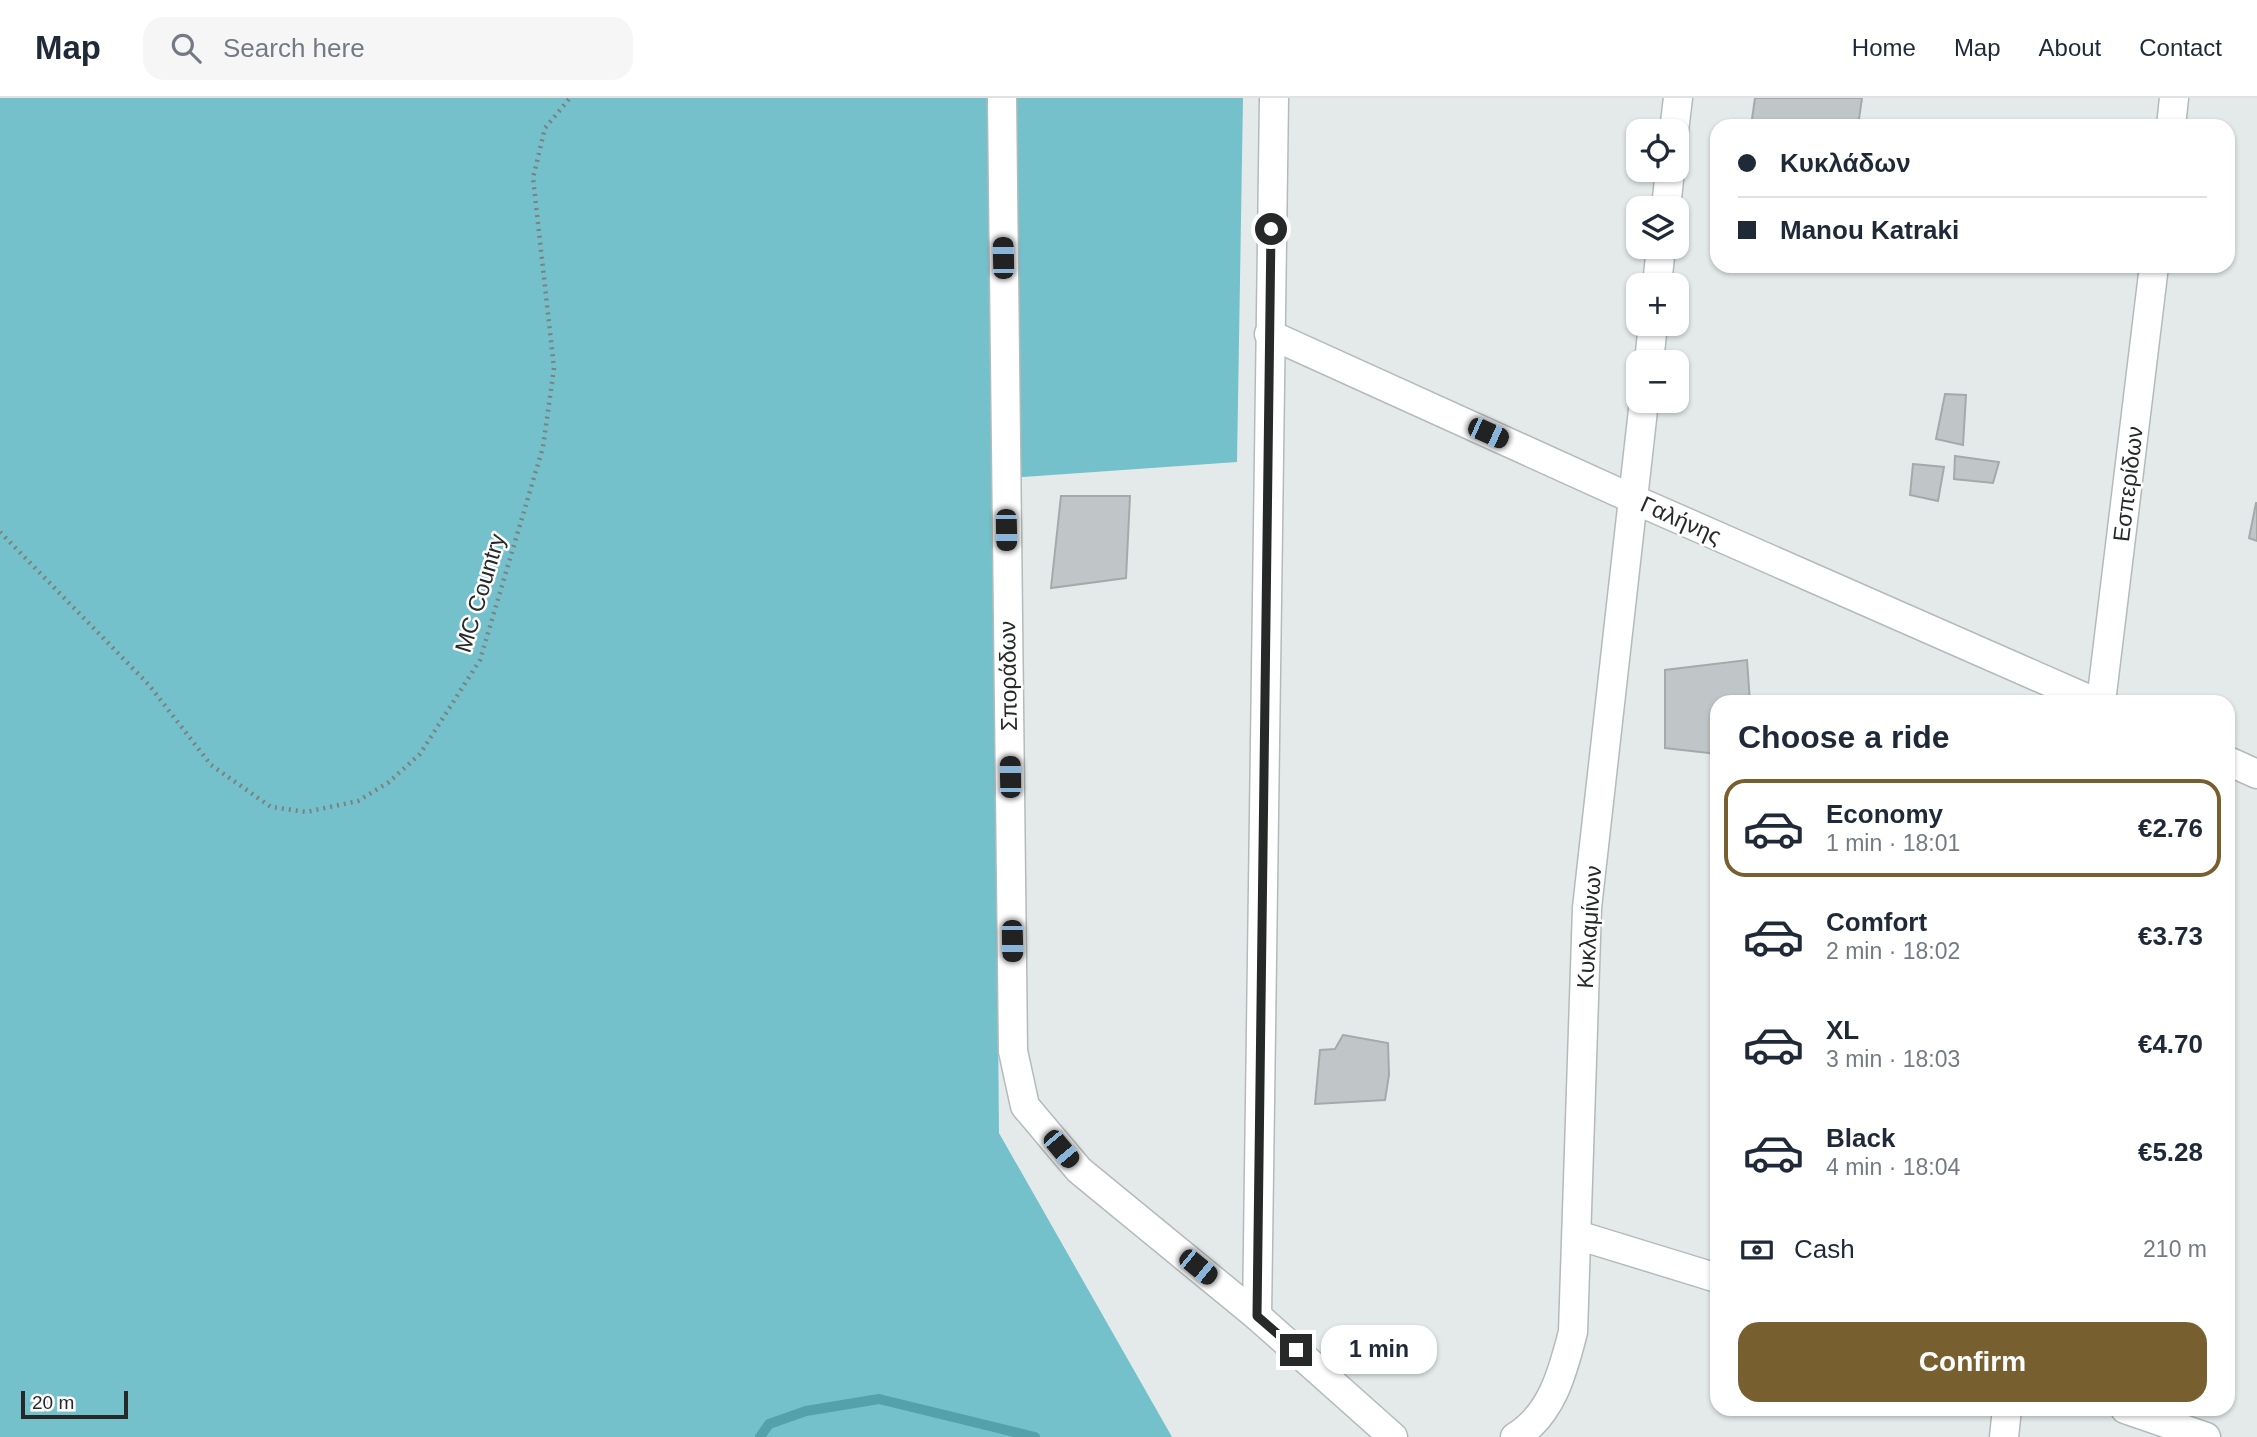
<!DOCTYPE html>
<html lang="en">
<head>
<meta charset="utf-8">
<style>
  :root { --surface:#fff; --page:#f6f6f7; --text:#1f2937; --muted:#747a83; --line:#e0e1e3; --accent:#785f30 }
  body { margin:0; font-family:Arial,sans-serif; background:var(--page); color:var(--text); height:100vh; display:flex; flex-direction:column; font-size:26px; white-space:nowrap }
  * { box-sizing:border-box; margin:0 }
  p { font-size:23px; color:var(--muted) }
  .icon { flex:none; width:38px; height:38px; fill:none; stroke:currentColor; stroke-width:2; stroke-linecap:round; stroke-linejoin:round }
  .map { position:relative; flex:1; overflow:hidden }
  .sheet { position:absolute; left:1710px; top:597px; width:525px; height:721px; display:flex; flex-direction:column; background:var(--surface); border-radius:21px; box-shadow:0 2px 5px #0004 }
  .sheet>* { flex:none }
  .top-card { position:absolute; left:1710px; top:21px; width:525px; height:154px; border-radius:21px; box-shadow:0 2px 5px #0004; display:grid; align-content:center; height:154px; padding:0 28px; background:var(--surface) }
  .controls { position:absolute; left:1626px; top:21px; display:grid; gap:14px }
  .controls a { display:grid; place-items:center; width:63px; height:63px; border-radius:14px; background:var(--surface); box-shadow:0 2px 5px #0004; font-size:35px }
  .scale { position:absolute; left:21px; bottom:18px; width:107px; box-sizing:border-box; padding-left:7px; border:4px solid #272929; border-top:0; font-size:19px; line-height:24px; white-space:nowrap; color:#272929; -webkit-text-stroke:5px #fff; paint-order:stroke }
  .end { position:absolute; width:32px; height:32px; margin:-16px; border:9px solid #272929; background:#fff; box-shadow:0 0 0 4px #fff }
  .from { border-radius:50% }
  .bubble { position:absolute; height:49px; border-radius:21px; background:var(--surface); box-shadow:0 2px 5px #0004; font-size:23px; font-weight:800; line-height:49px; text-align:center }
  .car { position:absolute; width:21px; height:42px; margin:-21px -10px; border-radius:9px; box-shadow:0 0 5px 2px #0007; background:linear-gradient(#222 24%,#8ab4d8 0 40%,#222 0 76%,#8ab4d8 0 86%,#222 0) }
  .top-card b { display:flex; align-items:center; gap:24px; height:66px; font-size:26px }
  .top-card b+b { border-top:2px solid var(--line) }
  .top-card i { width:18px; height:18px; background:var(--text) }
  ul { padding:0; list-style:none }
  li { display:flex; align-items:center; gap:21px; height:98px; margin:0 14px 10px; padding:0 14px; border:4px solid transparent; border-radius:21px }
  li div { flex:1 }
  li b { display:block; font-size:26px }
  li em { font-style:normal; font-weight:800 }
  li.on { border-color:var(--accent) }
  li>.icon { width:63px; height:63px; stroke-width:1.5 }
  h2 { padding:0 28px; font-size:32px; line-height:84px }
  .pay { display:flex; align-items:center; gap:18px; height:77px; padding:0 28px; font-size:26px }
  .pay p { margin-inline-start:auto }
  .cta { display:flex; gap:14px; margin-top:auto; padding:14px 28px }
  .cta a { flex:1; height:80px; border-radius:21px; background:var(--accent); color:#fff; font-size:28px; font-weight:800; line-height:80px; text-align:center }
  header { display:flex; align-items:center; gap:42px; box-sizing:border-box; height:98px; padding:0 35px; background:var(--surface); border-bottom:2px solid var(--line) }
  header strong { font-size:33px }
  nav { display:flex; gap:38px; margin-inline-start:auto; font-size:24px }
  .search { width:490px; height:63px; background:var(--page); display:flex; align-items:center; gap:18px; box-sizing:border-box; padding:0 24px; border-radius:21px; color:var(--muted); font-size:26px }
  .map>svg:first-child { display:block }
  .forest { fill:#74c1cb }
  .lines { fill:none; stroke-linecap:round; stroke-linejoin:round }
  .stream { stroke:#54a1ab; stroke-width:10 }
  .building { fill:#c0c6c7; stroke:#a4a9aa; stroke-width:2 }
  .minor-casing { stroke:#b4babb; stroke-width:31 }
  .path { stroke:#7d8181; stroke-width:4.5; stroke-dasharray:2 5; stroke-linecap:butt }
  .minor { stroke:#fff; stroke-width:28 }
  .route { stroke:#272929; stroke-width:9 }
  .labels { text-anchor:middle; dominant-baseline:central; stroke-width:5; stroke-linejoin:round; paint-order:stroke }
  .street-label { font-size:23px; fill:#272929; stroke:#fff }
</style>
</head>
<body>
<header>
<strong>Map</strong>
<div class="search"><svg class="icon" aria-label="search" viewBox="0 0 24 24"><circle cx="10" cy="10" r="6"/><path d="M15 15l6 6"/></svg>Search here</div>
<nav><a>Home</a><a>Map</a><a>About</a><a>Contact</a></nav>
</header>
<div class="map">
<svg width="2257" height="1339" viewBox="0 0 2257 1339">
  <rect width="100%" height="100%" fill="#e4eaea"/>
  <!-- forest -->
  <polygon class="forest" points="0,0 1243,0 1237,364 993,381 999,1035 1172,1339 0,1339"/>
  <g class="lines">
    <!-- stream -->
    <polyline class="stream" points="760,1339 769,1326 806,1313 879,1301 1035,1339"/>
  </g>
  <!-- building -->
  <g class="building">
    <polygon points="1755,0 1862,0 1858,28 1751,28"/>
    <polygon points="1945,296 1966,297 1963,347 1936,341"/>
    <polygon points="1955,358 1999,364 1993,385 1954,381"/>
    <polygon points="1913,366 1944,369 1938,403 1910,397"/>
    <polygon points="1061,398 1130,398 1126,480 1051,490"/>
    <polygon points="2256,405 2257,405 2257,443 2249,440"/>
    <polygon points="1747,562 1750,604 1717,604 1717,656 1665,650 1665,572"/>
    <polygon points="1343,937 1388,945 1389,977 1385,1002 1315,1006 1320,952 1335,951"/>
  </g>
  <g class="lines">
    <!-- minor casing -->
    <g class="minor-casing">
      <g id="minor">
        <polyline points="1002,0 1013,953 1025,1008 1079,1072 1257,1218 1393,1339"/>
        <polyline points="2171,28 2174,0"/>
        <polyline points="1674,33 1678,0"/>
        <polyline points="1666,110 1670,72"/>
        <polyline points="1657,187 1661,149"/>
        <polyline points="1269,236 1633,401 2095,604"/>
        <polyline points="1649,264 1653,226"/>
        <polyline points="2101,604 2154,168"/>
        <polyline points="2228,663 2257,676"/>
        <polyline points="1577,1137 1717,1180"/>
        <polyline points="1257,1218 1274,0"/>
        <polyline points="2125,1311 2206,1339"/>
        <path d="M 1515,1339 C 1552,1317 1563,1273 1573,1234 L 1587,810 L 1644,303"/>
        <polyline points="2004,1339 2007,1311"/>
      </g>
    </g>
    <!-- path -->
    <polyline class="path" points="0,434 149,587 211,667 271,709 306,714 358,703 389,684 420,656 480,562 543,349 554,270 533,80 545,30 570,0"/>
    <!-- minor -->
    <use href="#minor" class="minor"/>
  </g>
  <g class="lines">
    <!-- route -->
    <polyline class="route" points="1271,131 1257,1218 1296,1252"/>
  </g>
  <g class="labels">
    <!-- street labels -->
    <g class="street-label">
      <text transform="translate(2128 386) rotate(-83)">Εσπερίδων</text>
      <text transform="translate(1681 422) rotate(24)">Γαλήνης</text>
      <text transform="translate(480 495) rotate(-73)">MC Country</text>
      <text transform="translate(1008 578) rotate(-91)">Σποράδων</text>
      <text transform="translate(1589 829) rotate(-86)">Κυκλαμίνων</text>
    </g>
  </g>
</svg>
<div class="controls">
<a><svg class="icon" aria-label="locate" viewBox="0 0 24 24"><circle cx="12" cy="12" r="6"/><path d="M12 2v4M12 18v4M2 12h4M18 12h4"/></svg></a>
<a><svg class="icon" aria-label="layers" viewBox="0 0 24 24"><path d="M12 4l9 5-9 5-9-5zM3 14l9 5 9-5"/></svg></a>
<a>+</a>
<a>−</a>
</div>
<div class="scale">20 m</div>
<i class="end from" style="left:1271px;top:131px"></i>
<i class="end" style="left:1296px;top:1252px"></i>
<div class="bubble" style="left:1321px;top:1227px;width:116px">1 min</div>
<i class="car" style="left:1003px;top:160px;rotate:359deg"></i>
<i class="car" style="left:1488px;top:335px;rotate:114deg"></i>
<i class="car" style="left:1006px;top:432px;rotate:179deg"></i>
<i class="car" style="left:1010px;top:679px;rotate:359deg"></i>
<i class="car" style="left:1012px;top:843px;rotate:179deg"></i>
<i class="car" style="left:1061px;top:1051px;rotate:140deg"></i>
<i class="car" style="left:1198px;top:1169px;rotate:129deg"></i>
<div class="top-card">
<b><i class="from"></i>Κυκλάδων</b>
<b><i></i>Manou Katraki</b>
</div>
<section class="sheet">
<h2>Choose a ride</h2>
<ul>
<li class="on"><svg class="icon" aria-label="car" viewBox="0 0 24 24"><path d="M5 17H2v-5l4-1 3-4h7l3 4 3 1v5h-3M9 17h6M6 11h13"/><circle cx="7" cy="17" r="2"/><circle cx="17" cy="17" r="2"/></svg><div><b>Economy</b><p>1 min · 18:01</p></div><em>€2.76</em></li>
<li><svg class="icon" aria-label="car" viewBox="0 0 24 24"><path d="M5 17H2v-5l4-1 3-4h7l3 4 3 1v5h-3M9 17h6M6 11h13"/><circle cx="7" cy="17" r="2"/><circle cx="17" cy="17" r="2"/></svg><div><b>Comfort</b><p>2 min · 18:02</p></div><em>€3.73</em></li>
<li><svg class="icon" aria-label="car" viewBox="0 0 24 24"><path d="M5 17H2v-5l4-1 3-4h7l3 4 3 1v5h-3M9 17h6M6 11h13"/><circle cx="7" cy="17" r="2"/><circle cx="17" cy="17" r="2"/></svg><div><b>XL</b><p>3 min · 18:03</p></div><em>€4.70</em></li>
<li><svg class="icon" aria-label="car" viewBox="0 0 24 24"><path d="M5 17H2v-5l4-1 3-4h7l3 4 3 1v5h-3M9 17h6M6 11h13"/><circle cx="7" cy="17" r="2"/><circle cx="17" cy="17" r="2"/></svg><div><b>Black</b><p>4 min · 18:04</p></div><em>€5.28</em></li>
</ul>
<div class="pay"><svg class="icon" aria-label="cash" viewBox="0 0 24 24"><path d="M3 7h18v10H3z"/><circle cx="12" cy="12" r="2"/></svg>Cash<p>210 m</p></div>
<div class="cta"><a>Confirm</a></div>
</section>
</div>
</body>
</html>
